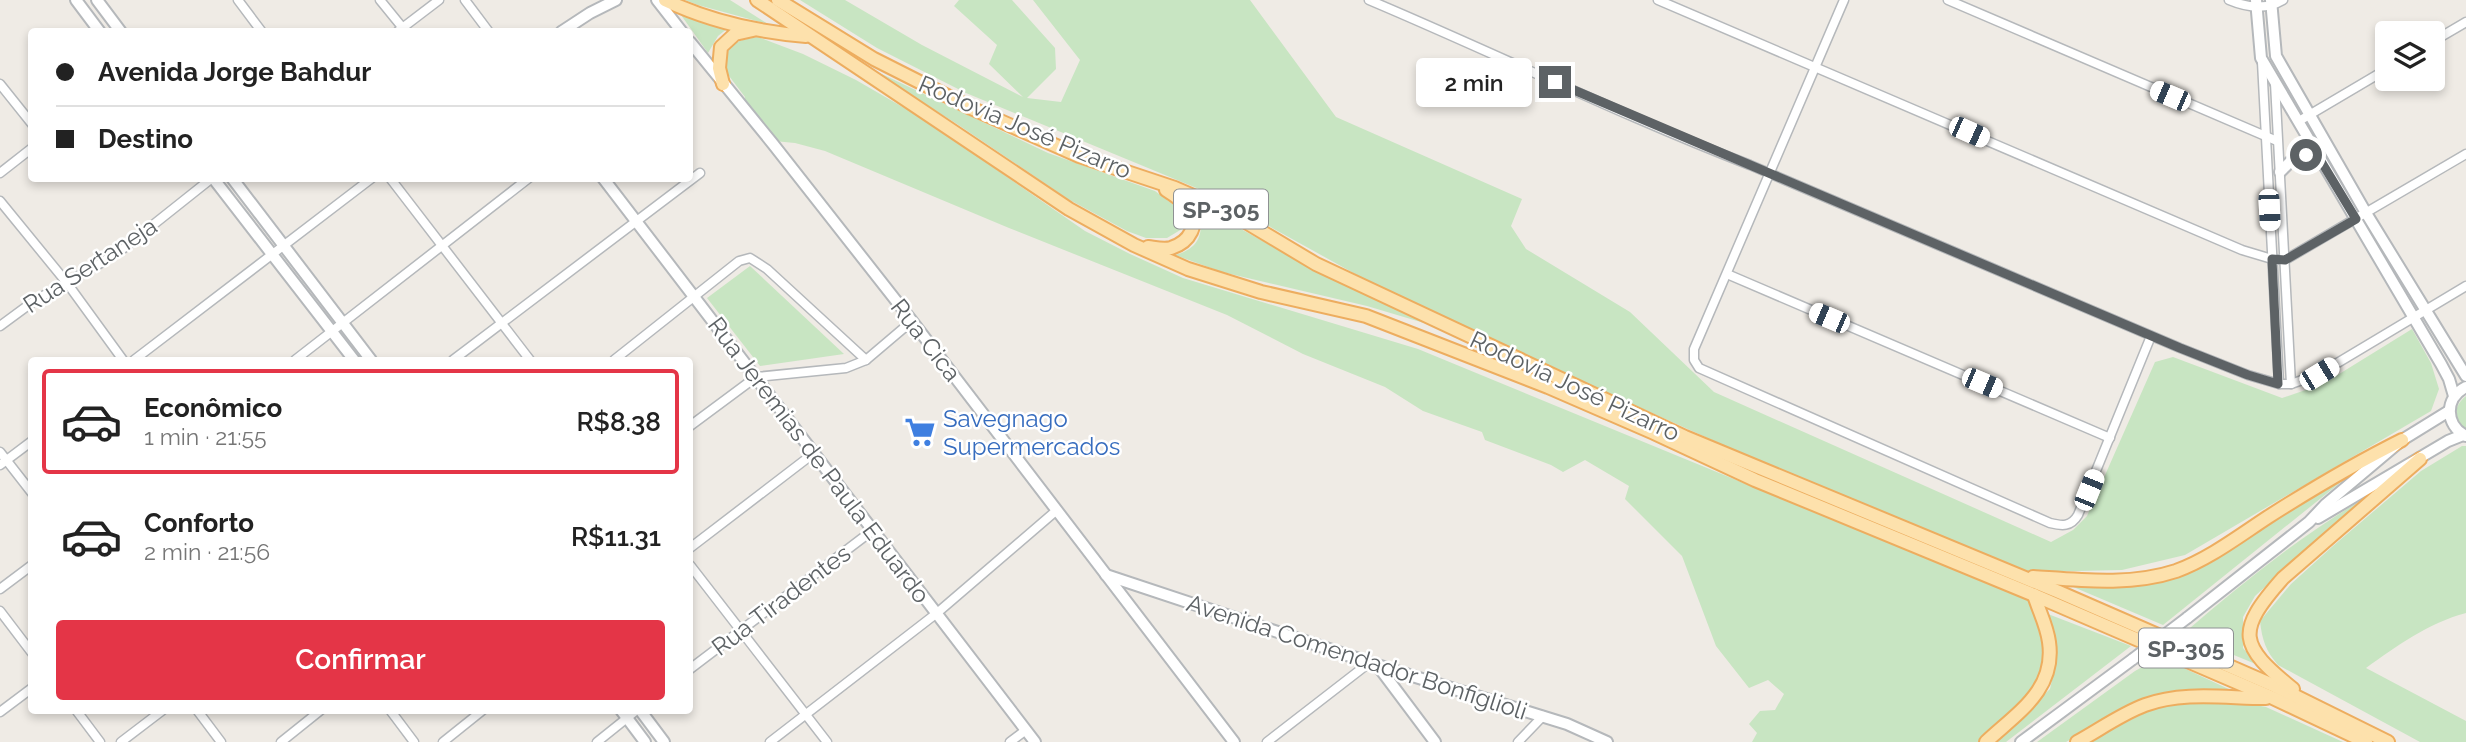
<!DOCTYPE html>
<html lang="pt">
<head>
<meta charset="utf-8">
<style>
  :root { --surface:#fff; --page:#f2f2f2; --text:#222; --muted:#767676; --line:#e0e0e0; --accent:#e43547 }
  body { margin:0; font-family:Raleway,sans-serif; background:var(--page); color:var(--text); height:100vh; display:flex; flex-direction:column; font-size:26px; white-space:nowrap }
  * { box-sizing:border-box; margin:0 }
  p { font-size:23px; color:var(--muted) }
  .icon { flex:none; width:38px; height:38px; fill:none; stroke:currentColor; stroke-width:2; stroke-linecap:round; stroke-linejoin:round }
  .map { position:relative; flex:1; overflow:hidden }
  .drawer { position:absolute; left:28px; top:357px; width:665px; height:357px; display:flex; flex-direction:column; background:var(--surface); border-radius:7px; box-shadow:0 4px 10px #0003 }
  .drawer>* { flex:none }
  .banner { position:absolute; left:28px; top:28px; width:665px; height:154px; border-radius:7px; box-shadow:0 4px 10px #0003; display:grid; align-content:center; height:154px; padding:0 28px; background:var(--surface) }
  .buttons { position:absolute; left:2375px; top:21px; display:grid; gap:14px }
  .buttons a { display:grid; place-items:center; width:70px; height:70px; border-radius:7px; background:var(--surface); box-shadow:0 4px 10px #0003; font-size:35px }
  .end { position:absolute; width:32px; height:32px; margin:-16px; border:9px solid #5d6265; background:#fff; box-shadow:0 0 0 4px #fff }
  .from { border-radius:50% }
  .bubble { position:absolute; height:49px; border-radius:7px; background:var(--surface); box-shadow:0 4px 10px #0003; font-size:23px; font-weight:600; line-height:49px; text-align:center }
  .car { position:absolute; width:21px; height:42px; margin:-21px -10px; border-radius:9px; box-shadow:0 0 5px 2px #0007; background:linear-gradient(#fff 24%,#345 0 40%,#fff 0 76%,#345 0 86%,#fff 0) }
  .banner b { display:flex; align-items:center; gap:24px; height:66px; font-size:26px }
  .banner b+b { border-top:2px solid var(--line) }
  .banner i { width:18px; height:18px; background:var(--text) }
  ul { padding:12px 0 0; list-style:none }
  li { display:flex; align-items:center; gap:21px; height:105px; margin:0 14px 10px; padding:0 14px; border:4px solid transparent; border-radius:7px }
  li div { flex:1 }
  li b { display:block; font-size:26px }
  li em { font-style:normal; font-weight:600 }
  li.current { border-color:var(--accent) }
  li>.icon { width:63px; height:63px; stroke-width:1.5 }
  .action { display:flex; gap:14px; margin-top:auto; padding:14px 28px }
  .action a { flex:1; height:80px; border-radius:7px; background:var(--accent); color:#fff; font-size:28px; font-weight:600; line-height:80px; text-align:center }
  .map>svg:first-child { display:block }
  .green { fill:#c8e5c2 }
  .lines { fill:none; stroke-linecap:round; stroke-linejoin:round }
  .minor-casing { stroke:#b5b8bb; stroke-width:11 }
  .tertiary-casing { stroke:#b5b8bb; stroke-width:14 }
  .primary-casing { stroke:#edad5f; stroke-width:16 }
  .minor { stroke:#fff; stroke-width:8 }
  .tertiary { stroke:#fff; stroke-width:10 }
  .primary { stroke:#fde1ac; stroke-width:12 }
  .tertiary-bridge-casing { stroke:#b5b8bb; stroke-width:14; stroke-linecap:butt }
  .tertiary-bridge { stroke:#fff; stroke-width:10 }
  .route { stroke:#5d6265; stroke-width:9 }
  .labels { text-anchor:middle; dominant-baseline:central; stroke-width:5; stroke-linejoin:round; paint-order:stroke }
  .shield { fill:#fff; stroke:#8e9193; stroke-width:2 }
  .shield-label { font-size:23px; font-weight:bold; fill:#5d6265 }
  .street-label { font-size:24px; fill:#5d6265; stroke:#fff }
  .shop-label { font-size:24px; fill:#366cbe; stroke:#fff; text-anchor:start }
</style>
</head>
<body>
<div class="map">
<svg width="2466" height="742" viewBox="0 0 2466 742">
  <rect width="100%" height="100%" fill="#efebe5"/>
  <!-- green -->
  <g class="green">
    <polygon points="685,0 730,0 768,24 698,5"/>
    <polygon points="800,0 845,0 922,45 1023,97 989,64 997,45 954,6 959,0 1012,0 1055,48 1056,69 1027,98 1061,102 1080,60 1033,0 1250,0 1336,117 1522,199 1511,226 1526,249 1630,312 1714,392 2051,542 2073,530 2087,516 2155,362 2173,357 2282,398 2323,384 2412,329 2431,363 2439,389 2431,411 2185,555 2122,570 2027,572 1772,467 1455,324 1377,286 1211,194 966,93 877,48"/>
    <polygon points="681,15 728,28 718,36 708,53"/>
    <path d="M 758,37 L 803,54 L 856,80 L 925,120 L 1085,231 L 1130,254 L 1183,278 L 1418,349 L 2030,601 C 2065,680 2032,692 1978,742 L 1752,742 L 1757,733 L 1749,724 L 1760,711 L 1775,710 L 1784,694 L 1768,680 L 1749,688 L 1716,646 L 1682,556 L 1625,499 L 1629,486 L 1585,460 L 1563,472 L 1551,465 L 1485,440 L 1482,432 L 1423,411 L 1385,387 L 1303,354 L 1227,315 L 1009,228 L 825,151 L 795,143 L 774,141 L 743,104 L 745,97 L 723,68 C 729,43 733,41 758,37 Z"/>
    <polygon points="865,66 1048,153 1155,191 1175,206 1183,219 1182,229 1167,238 1146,238 1127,231 1068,199 957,124"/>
    <path d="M 1196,204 L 1309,267 L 1385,302 L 1424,323 L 1367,306 L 1222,272 L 1175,255 C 1203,248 1205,228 1196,204 Z"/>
    <polygon points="750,266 844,354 760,366 707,298"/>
    <path d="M 2466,396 L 2466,430 C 2453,420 2453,406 2466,396 Z"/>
    <path d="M 2462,446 L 2466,446 L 2466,613 C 2428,623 2397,646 2366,668 L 2466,721 L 2466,742 L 2420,742 L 2278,665 C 2266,651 2262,640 2260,621 L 2291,584 L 2333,546 L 2421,471 Z"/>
    <path d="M 2361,466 L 2163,625 L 2071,586 C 2114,585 2156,584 2197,569 Z"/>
    <path d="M 2360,501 L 2255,596 L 2243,617 L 2243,648 L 2258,665 L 2183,634 C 2239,586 2296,539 2360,501 Z"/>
    <polygon points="2048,614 2131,646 2006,742 1994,742 2050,689 2057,658 2054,629"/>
    <polygon points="2160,657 2235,692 2142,700 2066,742 2037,742 2135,671"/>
    <polygon points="2198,701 2240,702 2266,707 2343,742 2086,742 2149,711 2165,705"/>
  </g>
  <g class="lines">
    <!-- minor casing -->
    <g class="minor-casing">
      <g id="minor">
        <polyline points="238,0 262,32"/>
        <polyline points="380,0 402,27"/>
        <polyline points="465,0 489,32"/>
        <path d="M 1369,0 C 1497,54 1621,115 1750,165 L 2180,348 L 2248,375 L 2279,384 L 2291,384 L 2319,374 L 2466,286"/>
        <polyline points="1658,0 2242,250 2272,259 2285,260 2466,154"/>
        <path d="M 1844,0 L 1694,349 L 1694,360 L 1699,368 L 2050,523 C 2062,526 2071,527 2078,515 L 2151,336"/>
        <polyline points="1948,0 2277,141"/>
        <path d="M 2229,0 C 2248,8 2266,10 2283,0"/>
        <polyline points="397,32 439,0"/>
        <polyline points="2432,42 2466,22"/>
        <polyline points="2262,62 2279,384"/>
        <polyline points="2275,83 2291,384"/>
        <polyline points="0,84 32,124"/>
        <polyline points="2299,121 2387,69"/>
        <polyline points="0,173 32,148"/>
        <polyline points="390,178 530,360"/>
        <polyline points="0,201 67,283 123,360"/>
        <polyline points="1727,274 2110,438"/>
        <polyline points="0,326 34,301 96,266 124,248 212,178"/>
        <polyline points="134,360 372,178"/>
        <polyline points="295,360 529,178"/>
        <polyline points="453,360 700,173"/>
        <polyline points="614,360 739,261 750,258 767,269 866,360"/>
        <polyline points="690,426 756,377 846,368 866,360 912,321"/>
        <polyline points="0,452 32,493"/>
        <polyline points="0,465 32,441"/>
        <polyline points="690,548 814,453"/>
        <polyline points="690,565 827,742"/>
        <polyline points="0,589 32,565"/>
        <polyline points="0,611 32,653"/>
        <polyline points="690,669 873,530"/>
        <polyline points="76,710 100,742"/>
        <polyline points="197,710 221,742"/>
        <polyline points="390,710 414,742"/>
        <polyline points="0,712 32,688"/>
        <polyline points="121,742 163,710"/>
        <polyline points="281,742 321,710"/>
        <polyline points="443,742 483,710"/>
        <polyline points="597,742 637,710"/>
        <polyline points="770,742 937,613 1057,510"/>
        <polyline points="1010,742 1026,730"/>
        <polyline points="1267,742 1369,663"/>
        <polyline points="1518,742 1543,716"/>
      </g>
    </g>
    <!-- tertiary casing -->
    <g class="tertiary-casing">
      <g id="tertiary">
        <polyline points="76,0 100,32"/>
        <polyline points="97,0 121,32"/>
        <polyline points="657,0 682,32"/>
        <polyline points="2256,0 2261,58 2441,364 2449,379 2454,396"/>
        <polyline points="2271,0 2276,56 2366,213 2466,376"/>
        <polyline points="561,32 590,13 616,0"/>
        <polyline points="690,42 773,144 912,321 1234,742"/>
        <polyline points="2280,172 2291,161 2316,153"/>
        <polyline points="213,178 354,360"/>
        <polyline points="232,178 371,360"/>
        <polyline points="603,178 1035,742"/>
        <path d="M 2466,387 C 2444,398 2445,425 2466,436"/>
        <polyline points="2318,518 2448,441 2463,435"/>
        <polyline points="1106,575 1377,665 1567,724 1607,742"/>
        <polyline points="2187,618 2309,522 2326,504 2402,440 2449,411"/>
        <polyline points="1378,666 1435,742"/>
        <polyline points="621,710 645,742"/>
        <polyline points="640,710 664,742"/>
        <polyline points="2021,742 2133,659"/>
      </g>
    </g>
    <!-- primary casing -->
    <g class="primary-casing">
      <g id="primary">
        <path d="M 665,0 C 709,21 758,32 806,36"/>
        <polyline points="757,0 1069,209 1134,245 1188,269 1261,292 1366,316 1548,387 1654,433 1755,480 2034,595 2273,698 2366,742"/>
        <polyline points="778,0 874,59 971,108 1079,156 1175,188 1205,201 1234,215 1316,264 1685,437 2059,592 2275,686 2388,742"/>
        <polyline points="723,84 719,68 721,47 735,34 753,30"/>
        <path d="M 1148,247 C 1156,248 1164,250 1171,248 C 1190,242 1200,224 1188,208 C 1182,200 1174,195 1166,190"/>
        <path d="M 2033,577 C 2079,580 2131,586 2176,571 C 2209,559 2239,536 2268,517 C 2312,489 2356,463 2402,440"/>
        <path d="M 2293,689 C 2239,645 2235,632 2283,578 L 2420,459"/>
        <path d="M 1986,742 C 2017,713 2056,690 2049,642 C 2047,626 2039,611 2034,595"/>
        <path d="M 2077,742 C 2099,730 2121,714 2145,705 C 2183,691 2226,698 2266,698"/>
      </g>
    </g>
    <!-- minor -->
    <use href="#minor" class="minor"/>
    <!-- tertiary -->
    <use href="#tertiary" class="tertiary"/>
    <!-- primary -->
    <use href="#primary" class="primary"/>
    <!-- tertiary-bridge casing -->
    <g class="tertiary-bridge-casing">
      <polyline id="tertiary-bridge" points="2133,659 2187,618"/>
    </g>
    <!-- tertiary-bridge -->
    <use href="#tertiary-bridge" class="tertiary-bridge"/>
  </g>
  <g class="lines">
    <!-- route -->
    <polyline class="route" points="1555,82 2180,348 2248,375 2278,384 2272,259 2285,260 2356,219 2316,153 2306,155"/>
  </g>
  <!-- icons -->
  <defs>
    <g id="supermarket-bare" transform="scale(2.415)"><path d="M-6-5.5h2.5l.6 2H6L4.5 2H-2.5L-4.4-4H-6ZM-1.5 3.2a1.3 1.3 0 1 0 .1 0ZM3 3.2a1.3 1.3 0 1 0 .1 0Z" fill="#3f7fe0" stroke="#fff" stroke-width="2.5" paint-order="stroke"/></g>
  </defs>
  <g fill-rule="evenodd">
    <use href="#supermarket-bare" x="920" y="432"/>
  </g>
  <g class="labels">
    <!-- shield labels -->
    <g class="shield">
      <rect x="1174" y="189.5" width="94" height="39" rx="5"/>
      <rect x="2139" y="628.5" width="94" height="39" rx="5"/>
    </g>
    <g class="shield-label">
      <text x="1221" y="209">SP-305</text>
      <text x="2186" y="648">SP-305</text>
    </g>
    <!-- street labels -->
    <g class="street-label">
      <text transform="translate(1025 127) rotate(23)">Rodovia José Pizarro</text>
      <text transform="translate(90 265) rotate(-33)">Rua Sertaneja</text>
      <text transform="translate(926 340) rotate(52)">Rua Cica</text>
      <text transform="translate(1575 386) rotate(25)">Rodovia José Pizarro</text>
      <text transform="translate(819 460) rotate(53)">Rua Jeremias de Paula Eduardo</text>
      <text transform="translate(781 600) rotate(-37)">Rua Tiradentes</text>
      <text transform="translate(1357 657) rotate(18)">Avenida Comendador Bonfiglioli</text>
    </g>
    <!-- shop labels -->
    <g class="shop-label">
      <text x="943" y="418">Savegnago<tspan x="943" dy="28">Supermercados</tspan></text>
    </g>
  </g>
</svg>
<div class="buttons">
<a><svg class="icon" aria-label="layers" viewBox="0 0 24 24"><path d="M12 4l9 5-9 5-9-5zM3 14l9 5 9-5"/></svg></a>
</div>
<i class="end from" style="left:2306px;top:155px"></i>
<i class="end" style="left:1555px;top:82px"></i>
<div class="bubble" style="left:1416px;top:58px;width:116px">2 min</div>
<i class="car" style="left:2170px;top:96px;rotate:293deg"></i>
<i class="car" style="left:1969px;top:132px;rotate:114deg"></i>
<i class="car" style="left:2269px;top:210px;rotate:177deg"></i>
<i class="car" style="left:1829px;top:318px;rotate:293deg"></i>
<i class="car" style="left:2319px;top:374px;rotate:59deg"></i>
<i class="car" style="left:1982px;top:383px;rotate:113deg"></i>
<i class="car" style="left:2089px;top:490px;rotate:22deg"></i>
<div class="banner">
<b><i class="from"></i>Avenida Jorge Bahdur</b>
<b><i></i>Destino</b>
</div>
<section class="drawer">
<ul>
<li class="current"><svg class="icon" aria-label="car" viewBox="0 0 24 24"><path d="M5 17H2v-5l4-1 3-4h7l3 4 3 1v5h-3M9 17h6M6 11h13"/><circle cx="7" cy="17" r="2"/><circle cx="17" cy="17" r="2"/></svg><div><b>Econômico</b><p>1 min · 21:55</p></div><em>R$8.38</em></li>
<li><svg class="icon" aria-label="car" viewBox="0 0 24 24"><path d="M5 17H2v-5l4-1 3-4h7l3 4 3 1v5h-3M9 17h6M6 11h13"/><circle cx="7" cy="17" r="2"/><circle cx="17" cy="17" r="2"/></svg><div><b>Conforto</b><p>2 min · 21:56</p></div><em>R$11.31</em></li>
</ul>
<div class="action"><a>Confirmar</a></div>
</section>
</div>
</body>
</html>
